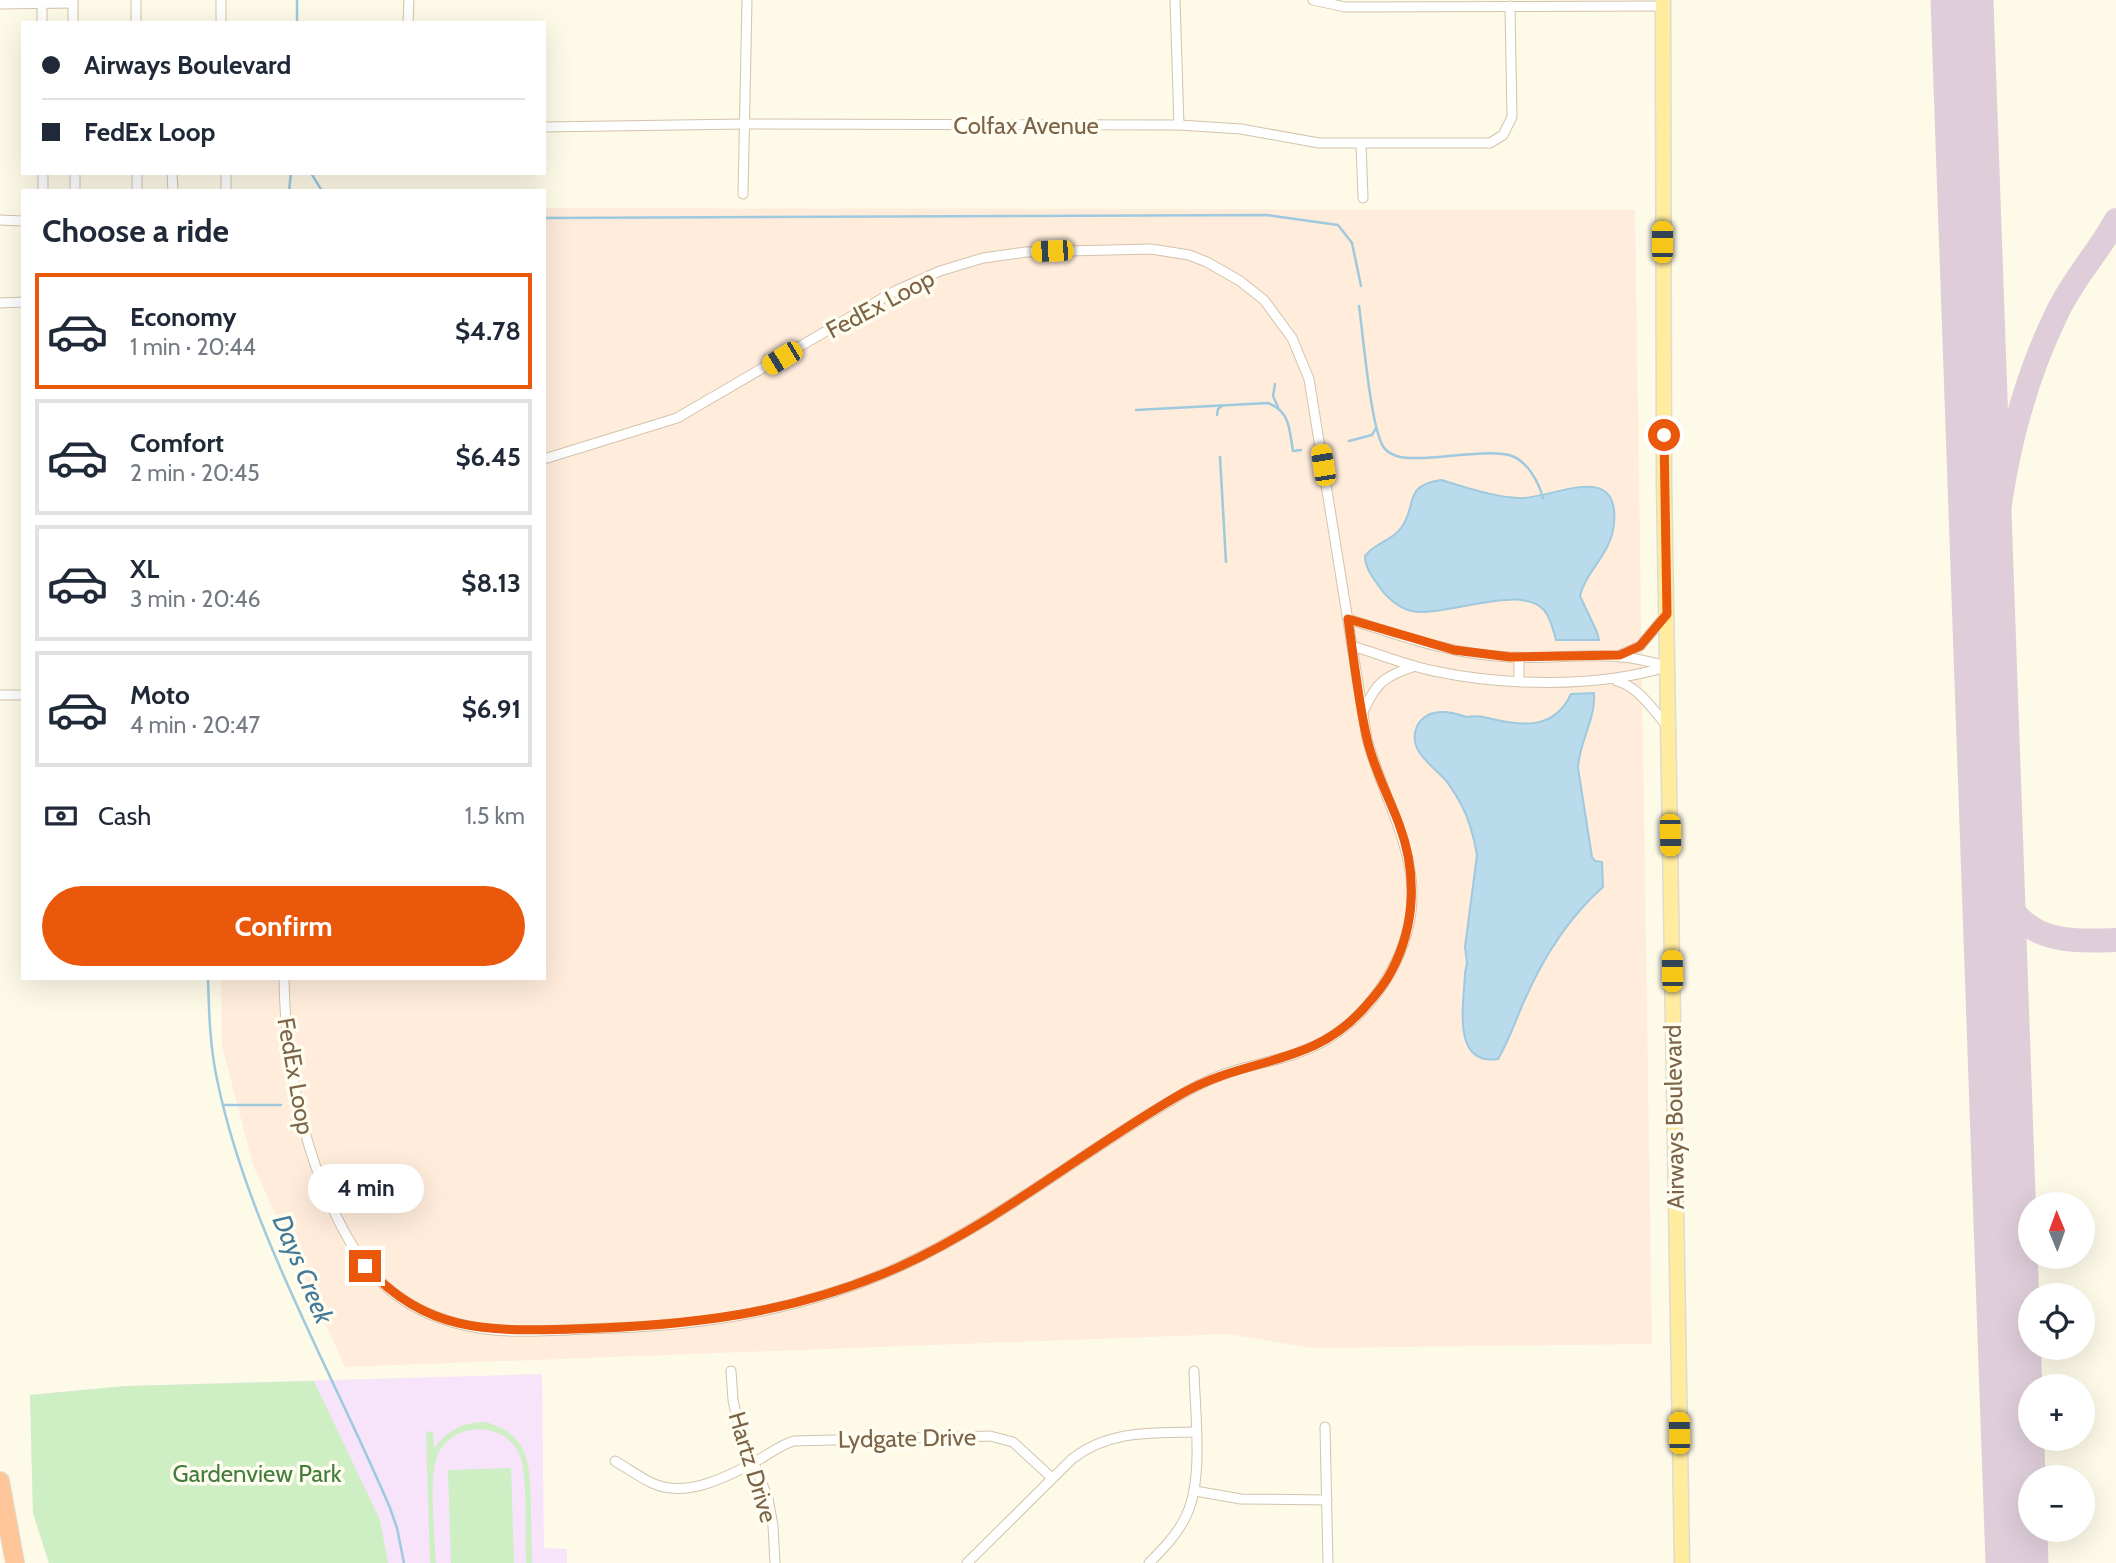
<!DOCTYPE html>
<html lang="en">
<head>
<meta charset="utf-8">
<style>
  :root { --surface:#fff; --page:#f2f2f3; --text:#1f2937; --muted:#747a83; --line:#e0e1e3; --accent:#ea580c }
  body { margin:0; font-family:Cabin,sans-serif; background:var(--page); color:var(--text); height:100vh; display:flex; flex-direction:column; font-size:26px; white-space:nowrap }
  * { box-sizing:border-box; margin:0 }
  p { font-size:23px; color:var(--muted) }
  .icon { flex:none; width:38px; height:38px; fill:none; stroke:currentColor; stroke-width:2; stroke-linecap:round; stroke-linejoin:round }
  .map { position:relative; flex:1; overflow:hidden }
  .details { position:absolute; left:21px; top:189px; width:525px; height:791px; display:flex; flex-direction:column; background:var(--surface); border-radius:0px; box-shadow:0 7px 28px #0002 }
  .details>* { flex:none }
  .banner { position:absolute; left:21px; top:21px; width:525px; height:154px; border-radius:0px; box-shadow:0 7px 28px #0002; display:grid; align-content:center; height:154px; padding:0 21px; background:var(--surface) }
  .needle { width:46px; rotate:359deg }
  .buttons { position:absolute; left:2018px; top:1192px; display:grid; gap:14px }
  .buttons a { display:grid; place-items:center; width:77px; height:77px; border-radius:50%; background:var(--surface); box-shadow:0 7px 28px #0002; font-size:35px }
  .end { position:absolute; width:32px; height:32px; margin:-16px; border:9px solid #ea580c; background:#fff; box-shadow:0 0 0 4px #fff }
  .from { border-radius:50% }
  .bubble { position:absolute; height:49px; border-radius:24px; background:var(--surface); box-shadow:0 7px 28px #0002; font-size:23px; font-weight:700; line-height:49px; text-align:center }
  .car { position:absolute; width:21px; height:42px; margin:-21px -10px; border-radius:9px; box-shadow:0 0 5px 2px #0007; background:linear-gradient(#f5c518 24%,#345 0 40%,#f5c518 0 76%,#345 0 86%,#f5c518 0) }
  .banner b { display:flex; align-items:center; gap:24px; height:66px; font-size:26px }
  .banner b+b { border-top:2px solid var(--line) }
  .banner i { width:18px; height:18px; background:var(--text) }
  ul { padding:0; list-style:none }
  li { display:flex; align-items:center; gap:21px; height:116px; margin:0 14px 10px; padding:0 7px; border:4px solid var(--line); border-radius:0px }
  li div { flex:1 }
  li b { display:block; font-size:26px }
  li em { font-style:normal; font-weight:700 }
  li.on { border-color:var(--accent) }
  li>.icon { width:63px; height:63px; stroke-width:1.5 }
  h2 { padding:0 21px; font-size:32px; line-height:84px }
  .pay { display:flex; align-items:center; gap:18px; height:77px; padding:0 21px; font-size:26px }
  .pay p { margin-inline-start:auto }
  .button { display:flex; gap:14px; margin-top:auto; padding:14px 21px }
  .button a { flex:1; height:80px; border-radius:42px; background:var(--accent); color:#fff; font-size:28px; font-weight:700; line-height:80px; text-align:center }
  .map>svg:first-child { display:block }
  .commercial { fill:#ffecdb }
  .education { fill:#f7e4fb }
  .green { fill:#ceeec4 }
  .water { fill:#b9dbeb; stroke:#9ec9de; stroke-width:2 }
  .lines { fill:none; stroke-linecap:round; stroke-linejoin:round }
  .stream { stroke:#9ec9de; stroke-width:2.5 }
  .taxiway { stroke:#dfceda; stroke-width:24 }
  .runway { stroke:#dfceda; stroke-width:63 }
  .minor-casing { stroke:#d3c3ac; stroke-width:11 }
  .primary-casing { stroke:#e0dad3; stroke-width:17 }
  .motorway-casing { stroke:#e0dad3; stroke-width:20 }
  .minor { stroke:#fff; stroke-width:9 }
  .primary { stroke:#ffec9e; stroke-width:14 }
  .motorway { stroke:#fec699; stroke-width:18 }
  .route { stroke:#ea580c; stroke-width:9 }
  .labels { text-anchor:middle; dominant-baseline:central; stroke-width:7; stroke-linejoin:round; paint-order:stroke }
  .street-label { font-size:24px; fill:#7c6448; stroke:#fffcf0 }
  .park-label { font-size:24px; fill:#437d3c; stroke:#fffcf0 }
  .water-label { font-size:26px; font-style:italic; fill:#427b99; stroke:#fffcf0 }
</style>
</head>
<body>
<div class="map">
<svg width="2116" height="1563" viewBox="0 0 2116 1563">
  <rect width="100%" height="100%" fill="#fefae8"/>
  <!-- commercial -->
  <polygon class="commercial" points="544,208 1635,210 1652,1344 1312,1348 1228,1334 345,1367 253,1165 222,1046 221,978 544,978"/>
  <!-- education -->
  <polygon class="education" points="542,1374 544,1548 567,1549 567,1563 49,1563 33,1513 30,1395 126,1386"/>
  <!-- green -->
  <g class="green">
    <polygon points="314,1381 380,1520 388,1563 49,1563 33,1513 30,1395 126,1386"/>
    <path d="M 485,1422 C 529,1433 530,1465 531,1503 C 531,1523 532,1543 532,1563 L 526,1563 C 525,1537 528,1476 520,1455 C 514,1441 501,1432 487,1430 C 465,1426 442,1438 436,1460 C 429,1483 435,1537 436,1563 L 430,1563 L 426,1432 L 433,1431 L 434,1448 C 448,1431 462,1422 485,1422 Z"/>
    <polygon points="511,1468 514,1563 451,1563 448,1470"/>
  </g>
  <!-- water -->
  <g class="water">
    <path d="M 1441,480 C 1466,487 1493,497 1519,498 C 1551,500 1620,458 1614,524 C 1611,555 1586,570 1580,596 L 1597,632 L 1599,640 L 1556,640 C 1553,630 1551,618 1544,610 C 1521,583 1442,618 1412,611 C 1401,609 1387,598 1381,589 C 1374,579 1365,569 1365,556 C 1374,543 1392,541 1401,528 C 1418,505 1402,486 1441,480 Z"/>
    <path d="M 1594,693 C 1596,719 1579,742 1578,768 L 1592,857 L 1595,861 L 1602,862 L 1603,887 C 1568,918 1544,956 1525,999 C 1516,1019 1509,1041 1498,1059 C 1451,1066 1464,1003 1465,973 L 1467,963 L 1465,947 L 1477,855 C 1474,837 1470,821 1461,804 C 1457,797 1452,788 1447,782 C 1435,767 1408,752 1416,729 C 1418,722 1424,717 1430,714 C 1444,709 1455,714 1467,717 C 1472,717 1477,715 1483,717 C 1518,725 1553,733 1571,694 Z"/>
  </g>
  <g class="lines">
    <!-- stream -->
    <g class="stream">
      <polyline points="297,23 297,0"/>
      <polyline points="311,173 322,191"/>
      <polyline points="289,191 291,173"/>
      <polyline points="544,218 1267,215 1338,225 1352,243 1361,286"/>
      <path d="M 1359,306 C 1363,332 1371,435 1385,449 C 1395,459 1408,458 1420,458 C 1442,458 1493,449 1512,456 C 1528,462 1539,483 1543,498"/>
      <polyline points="1275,384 1273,396 1278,407"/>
      <path d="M 1136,410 L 1268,403 C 1291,412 1289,430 1293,451 L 1301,450"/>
      <polyline points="1217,415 1218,409 1222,406"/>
      <polyline points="1349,441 1372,435 1376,428"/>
      <polyline points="1220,457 1226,562"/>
      <path d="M 208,978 C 209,1014 210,1049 218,1084 C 249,1229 332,1371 390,1508 L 397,1528 L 404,1563"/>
      <polyline points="223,1105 281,1105"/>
    </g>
    <!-- taxiway -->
    <g class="taxiway">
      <path d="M 1985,643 C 1995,525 2004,423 2056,315 C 2072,280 2098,253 2116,220"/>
      <path d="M 1993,871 C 2016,938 2051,943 2116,940"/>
    </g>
    <!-- runway -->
    <polyline class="runway" points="1962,0 2017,1563"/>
    <!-- minor casing -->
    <g class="minor-casing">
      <g id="minor">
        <polyline points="73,0 73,23"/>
        <polyline points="136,0 136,23"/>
        <polyline points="221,0 221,23"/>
        <polyline points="1175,0 1179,125"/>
        <polyline points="1313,0 1345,7 1663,6"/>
        <polyline points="0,4 73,3"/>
        <polyline points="42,4 42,23"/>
        <polyline points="408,23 409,0"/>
        <polyline points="544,127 744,124 1179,125 1241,129 1319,143 1490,143 1503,135 1512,117 1510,6"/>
        <polyline points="1361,144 1363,198"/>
        <polyline points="43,173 43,191"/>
        <polyline points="75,173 75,191"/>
        <polyline points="137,173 137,191"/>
        <polyline points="172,173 173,191"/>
        <polyline points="226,173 226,191"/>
        <polyline points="743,194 747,0"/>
        <polyline points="0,220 23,221"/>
        <polyline points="0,303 23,302"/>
        <path d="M 1348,619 C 1401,636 1453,655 1509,657 C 1567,660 1610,647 1668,667"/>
        <path d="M 1352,646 C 1379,654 1406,665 1434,671 C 1505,686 1596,688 1666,667"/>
        <polyline points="1620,655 1640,646 1666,615"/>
        <polyline points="1519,681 1519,657"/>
        <path d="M 1617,681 C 1639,687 1653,710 1668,727"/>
        <polyline points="0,695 23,695"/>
        <path d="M 1363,712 C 1376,682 1385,676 1415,666"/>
        <path d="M 284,978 C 285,1051 296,1118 323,1186 C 352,1258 386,1309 468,1326 C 514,1336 565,1329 612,1328 C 711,1325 810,1308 901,1266 C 996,1222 1079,1155 1169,1102 C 1188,1090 1208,1079 1230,1072 C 1251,1065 1274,1061 1295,1054 C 1336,1041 1369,1011 1390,973 C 1441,883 1391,824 1367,739 L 1309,379 L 1292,338 L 1264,300 L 1240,281 L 1207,262 L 1189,255 L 1151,249 L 1026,252 L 983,258 L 940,271 L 895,291 L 677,418 L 544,459"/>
        <polyline points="731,1371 733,1400 739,1427 768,1498 773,1526 775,1563"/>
        <polyline points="1325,1427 1328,1563"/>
        <path d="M 615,1461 C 627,1468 639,1477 652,1483 C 684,1498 723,1479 751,1464 C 766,1457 777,1446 794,1441 L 990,1436 L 1013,1442 L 1052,1478"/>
        <polyline points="1195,1491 1241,1499 1327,1500"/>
        <path d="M 967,1563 L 1072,1459 C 1109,1430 1151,1433 1195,1432"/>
        <path d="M 1149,1563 C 1163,1549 1177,1535 1186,1516 C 1204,1479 1195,1414 1194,1371"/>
      </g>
    </g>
    <!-- primary casing -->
    <g class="primary-casing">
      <polyline id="primary" points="1663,0 1664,481 1682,1563"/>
    </g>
    <!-- motorway casing -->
    <g class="motorway-casing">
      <polyline id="motorway" points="0,1481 15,1563"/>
    </g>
    <!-- minor -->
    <use href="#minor" class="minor"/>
    <!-- primary -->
    <use href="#primary" class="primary"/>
    <!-- motorway -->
    <use href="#motorway" class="motorway"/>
  </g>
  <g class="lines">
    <!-- route -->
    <path class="route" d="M 365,1266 C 429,1334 487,1331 573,1329 C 687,1326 794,1314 899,1267 C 1000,1221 1087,1148 1183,1093 C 1248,1056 1313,1067 1365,1007 C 1375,996 1385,984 1392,970 C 1416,924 1417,872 1399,824 C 1388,795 1374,769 1367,739 C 1358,700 1354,659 1348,619 L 1454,650 L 1510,657 L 1620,655 L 1640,646 L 1667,614 L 1664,435"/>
  </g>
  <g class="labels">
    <!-- street labels -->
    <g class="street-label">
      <text x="1026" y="125">Colfax Avenue</text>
      <text transform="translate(880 304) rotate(-28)">FedEx Loop</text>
      <text transform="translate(296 1076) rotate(80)">FedEx Loop</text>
      <text transform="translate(1674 1117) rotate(-91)">Airways Boulevard</text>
      <text transform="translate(907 1438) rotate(-1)">Lydgate Drive</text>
      <text transform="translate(753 1467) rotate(73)">Hartz Drive</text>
    </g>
    <!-- park labels -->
    <g class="park-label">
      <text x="257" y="1473">Gardenview Park</text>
    </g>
    <!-- water labels -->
    <g class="water-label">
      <text transform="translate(303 1269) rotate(67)">Days Creek</text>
    </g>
  </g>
</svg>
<div class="buttons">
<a><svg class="needle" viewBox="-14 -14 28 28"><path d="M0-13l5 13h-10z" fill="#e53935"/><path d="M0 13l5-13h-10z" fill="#747a83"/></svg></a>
<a><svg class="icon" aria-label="locate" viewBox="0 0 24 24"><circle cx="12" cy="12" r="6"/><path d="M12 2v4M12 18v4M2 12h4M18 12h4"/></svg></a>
<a>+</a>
<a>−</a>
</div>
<i class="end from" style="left:1664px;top:435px"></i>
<i class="end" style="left:365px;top:1266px"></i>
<div class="bubble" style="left:308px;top:1164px;width:116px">4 min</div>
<i class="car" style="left:1662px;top:242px;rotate:0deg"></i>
<i class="car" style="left:1052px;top:251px;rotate:268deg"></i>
<i class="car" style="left:782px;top:358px;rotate:239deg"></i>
<i class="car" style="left:1323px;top:465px;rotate:351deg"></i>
<i class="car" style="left:1670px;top:835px;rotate:179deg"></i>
<i class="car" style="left:1672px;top:971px;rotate:359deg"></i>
<i class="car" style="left:1679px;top:1433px;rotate:359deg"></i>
<div class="banner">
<b><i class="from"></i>Airways Boulevard</b>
<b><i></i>FedEx Loop</b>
</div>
<section class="details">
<h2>Choose a ride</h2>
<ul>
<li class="on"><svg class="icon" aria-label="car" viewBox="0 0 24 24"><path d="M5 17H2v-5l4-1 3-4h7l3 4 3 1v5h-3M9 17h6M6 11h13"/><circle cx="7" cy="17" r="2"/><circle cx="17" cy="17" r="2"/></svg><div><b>Economy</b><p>1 min · 20:44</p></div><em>$4.78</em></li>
<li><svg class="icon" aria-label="car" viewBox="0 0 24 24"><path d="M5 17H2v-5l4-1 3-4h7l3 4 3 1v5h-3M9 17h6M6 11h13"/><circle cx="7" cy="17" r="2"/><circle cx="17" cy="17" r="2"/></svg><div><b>Comfort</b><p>2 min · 20:45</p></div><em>$6.45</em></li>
<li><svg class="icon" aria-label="car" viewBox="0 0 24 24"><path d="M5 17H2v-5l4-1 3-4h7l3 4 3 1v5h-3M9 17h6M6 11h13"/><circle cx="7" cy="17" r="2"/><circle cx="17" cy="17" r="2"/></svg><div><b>XL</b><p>3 min · 20:46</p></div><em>$8.13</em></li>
<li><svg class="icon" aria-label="car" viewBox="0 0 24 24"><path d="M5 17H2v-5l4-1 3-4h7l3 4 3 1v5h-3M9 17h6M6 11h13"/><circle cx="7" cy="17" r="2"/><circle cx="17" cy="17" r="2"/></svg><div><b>Moto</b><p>4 min · 20:47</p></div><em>$6.91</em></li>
</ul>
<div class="pay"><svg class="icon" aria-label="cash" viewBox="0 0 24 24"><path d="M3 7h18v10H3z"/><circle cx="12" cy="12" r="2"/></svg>Cash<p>1.5 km</p></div>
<div class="button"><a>Confirm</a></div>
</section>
</div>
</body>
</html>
